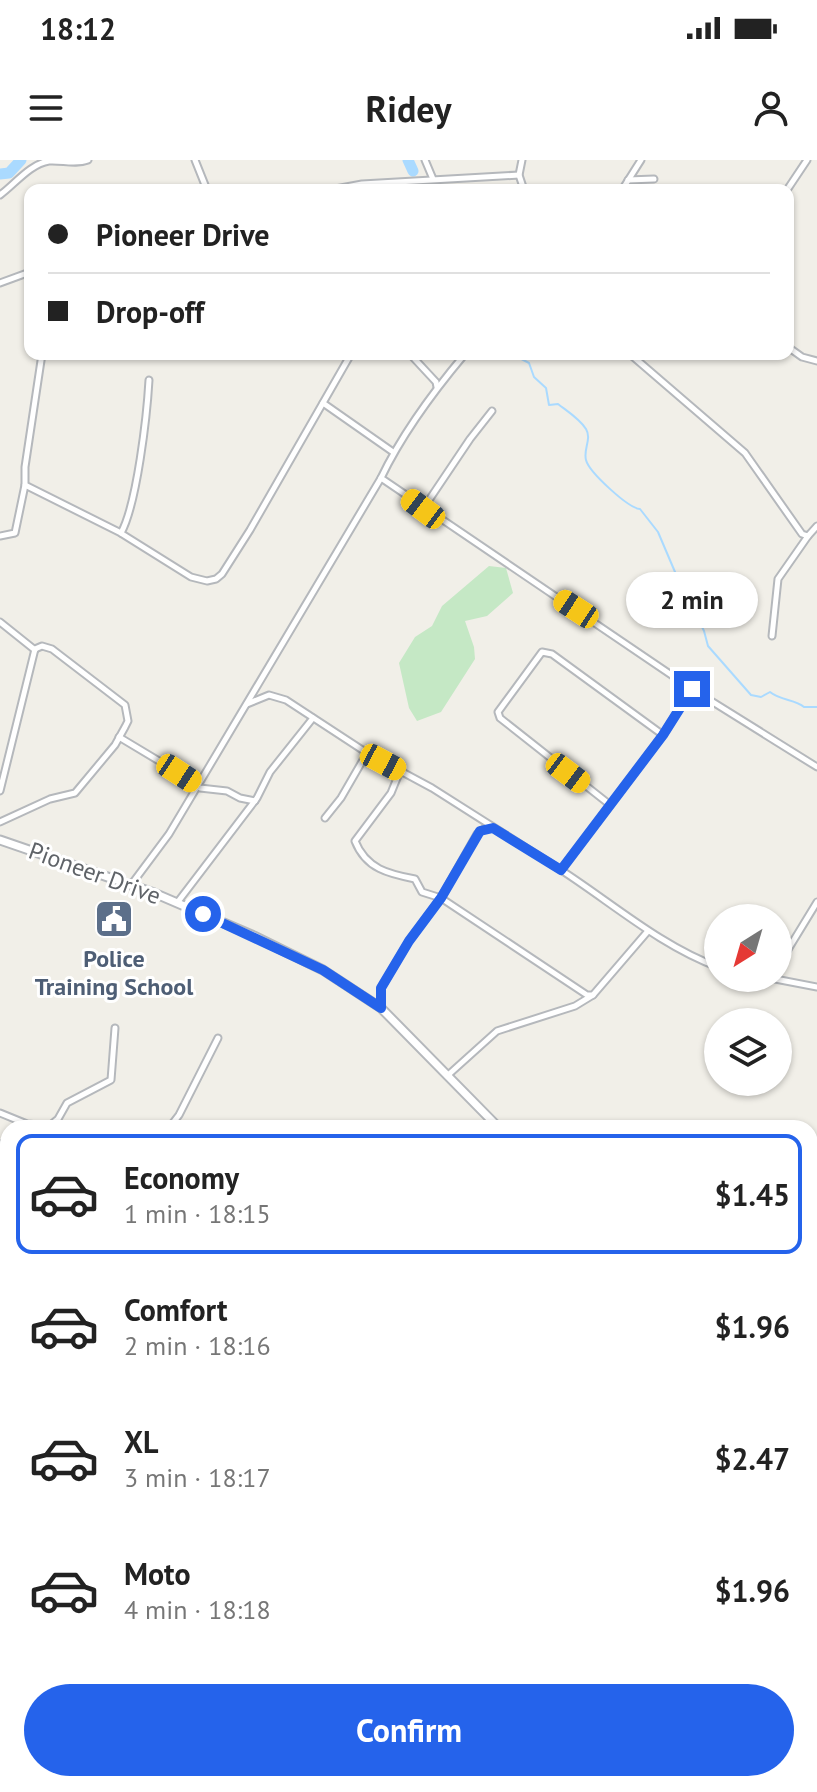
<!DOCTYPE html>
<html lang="en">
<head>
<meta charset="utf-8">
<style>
  :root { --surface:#fff; --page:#f6f6f6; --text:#222; --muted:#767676; --line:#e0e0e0; --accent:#2563eb }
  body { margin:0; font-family:"PT Sans",sans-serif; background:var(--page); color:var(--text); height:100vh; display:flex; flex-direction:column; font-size:30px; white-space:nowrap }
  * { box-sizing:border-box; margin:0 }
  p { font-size:26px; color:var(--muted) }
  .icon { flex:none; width:44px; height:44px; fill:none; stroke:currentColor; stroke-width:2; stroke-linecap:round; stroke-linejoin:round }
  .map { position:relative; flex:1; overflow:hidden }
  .side { position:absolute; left:0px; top:960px; width:818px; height:672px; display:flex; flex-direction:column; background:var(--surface); border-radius:24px 24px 0 0; box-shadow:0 2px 6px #0004 }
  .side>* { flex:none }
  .top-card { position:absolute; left:24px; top:24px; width:770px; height:176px; border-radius:16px; box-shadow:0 2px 6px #0004; display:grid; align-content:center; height:176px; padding:0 24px; background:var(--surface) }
  .needle { width:52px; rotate:217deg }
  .controls { position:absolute; left:704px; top:744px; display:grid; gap:16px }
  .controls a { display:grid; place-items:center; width:88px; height:88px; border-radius:50%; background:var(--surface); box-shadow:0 2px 6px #0004; font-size:40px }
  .end { position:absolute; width:36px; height:36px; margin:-18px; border:10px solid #2563eb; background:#fff; box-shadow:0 0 0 4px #fff }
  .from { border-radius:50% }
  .bubble { position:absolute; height:56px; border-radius:28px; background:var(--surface); box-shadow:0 2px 6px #0004; font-size:26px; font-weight:800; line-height:56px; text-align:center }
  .car { position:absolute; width:24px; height:48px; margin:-24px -12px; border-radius:10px; box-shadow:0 0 6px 2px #0007; background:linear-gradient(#f5c518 24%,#345 0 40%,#f5c518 0 76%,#345 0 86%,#f5c518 0) }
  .top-card b { display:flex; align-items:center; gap:28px; height:76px; font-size:30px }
  .top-card b+b { border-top:2px solid var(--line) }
  .top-card i { width:20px; height:20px; background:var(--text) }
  ul { padding:14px 0 0; list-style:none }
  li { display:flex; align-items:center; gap:24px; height:120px; margin:0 16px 12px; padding:0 8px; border:4px solid transparent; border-radius:16px }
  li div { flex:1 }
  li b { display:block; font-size:30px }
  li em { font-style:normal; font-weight:800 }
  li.on { border-color:var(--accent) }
  li>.icon { width:72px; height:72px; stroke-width:1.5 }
  .cta { display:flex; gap:16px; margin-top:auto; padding:16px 24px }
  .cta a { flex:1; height:92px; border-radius:48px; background:var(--accent); color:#fff; font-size:32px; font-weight:800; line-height:92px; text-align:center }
  .status { display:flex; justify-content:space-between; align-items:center; height:56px; padding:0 40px; background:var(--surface); direction:ltr }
  .status svg { height:22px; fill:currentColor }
  header { display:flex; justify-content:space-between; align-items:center; height:104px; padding:0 24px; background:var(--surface); font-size:36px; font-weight:800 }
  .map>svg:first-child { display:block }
  .green { fill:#c5e8c5 }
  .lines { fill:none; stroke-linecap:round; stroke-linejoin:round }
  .stream { stroke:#aadaff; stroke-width:2 }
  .river { stroke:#aadaff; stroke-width:11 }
  .minor-casing { stroke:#b5b8bc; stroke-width:9 }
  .tertiary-casing { stroke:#b5b8bc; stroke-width:11 }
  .minor { stroke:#fff; stroke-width:5 }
  .tertiary { stroke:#fff; stroke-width:7 }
  .route { stroke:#2563eb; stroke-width:10 }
  .labels { text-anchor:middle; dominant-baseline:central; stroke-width:6; stroke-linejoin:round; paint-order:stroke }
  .street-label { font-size:24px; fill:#5f6368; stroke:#fff }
  .service-label { font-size:24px; font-weight:bold; fill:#4e5e75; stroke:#fff }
</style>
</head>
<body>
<div class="status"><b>18:12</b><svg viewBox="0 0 49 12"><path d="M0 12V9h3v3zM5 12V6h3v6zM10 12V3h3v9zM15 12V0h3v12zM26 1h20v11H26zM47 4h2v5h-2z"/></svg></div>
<header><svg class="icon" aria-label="menu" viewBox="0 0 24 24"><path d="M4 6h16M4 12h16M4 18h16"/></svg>Ridey<svg class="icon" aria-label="person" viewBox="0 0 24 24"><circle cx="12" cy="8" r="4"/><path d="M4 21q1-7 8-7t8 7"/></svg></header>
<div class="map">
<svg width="817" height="1632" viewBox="0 0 817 1632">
  <rect width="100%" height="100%" fill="#f1efe8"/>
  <!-- green -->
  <polygon class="green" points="489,406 506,408 513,433 487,456 465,461 474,487 475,499 441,552 417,561 409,548 399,503 415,477 432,466 442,446"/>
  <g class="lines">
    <!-- stream -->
    <path class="stream" d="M 512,194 L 529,203 L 534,217 L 546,228 L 549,245 L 558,244 C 567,251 580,259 586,269 C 592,279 583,289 586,300 C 589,312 628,348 640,349 L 658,372 L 678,419 L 692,432 L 692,446 L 704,471 L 708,486 L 751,535 L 761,537 L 770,532 C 781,541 795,539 804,547 L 817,547"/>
    <!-- river -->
    <g class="river">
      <polyline points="408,0 413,11"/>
      <polyline points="0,14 9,13 21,0"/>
    </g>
    <!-- minor casing -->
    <g class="minor-casing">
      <g id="minor">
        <polyline points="195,0 207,30"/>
        <polyline points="425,0 433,19"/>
        <polyline points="522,0 519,15 524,30"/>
        <polyline points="628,20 654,19"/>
        <polyline points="330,30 362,24 519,15"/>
        <polyline points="622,30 641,0"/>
        <polyline points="787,30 807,0"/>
        <path d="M 0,35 C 15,24 30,4 49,1 C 62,0 75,5 88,0"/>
        <polyline points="0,123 30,112"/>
        <polyline points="788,187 802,197 817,201"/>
        <polyline points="42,194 25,307 25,325 119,372 191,417 207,421 216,419 222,414 250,370 351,194"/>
        <polyline points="410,194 436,222 437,227"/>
        <polyline points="630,194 745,293 802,374 808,376 817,366"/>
        <polyline points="323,243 393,292"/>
        <polyline points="423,349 470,279 492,251"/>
        <path d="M 121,373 C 137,344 147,255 149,220"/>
        <polyline points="0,376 15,373 25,325"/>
        <polyline points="0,462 35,490"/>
        <polyline points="772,476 778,419 808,376"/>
        <polyline points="692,529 817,607"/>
        <polyline points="247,544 269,535 286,540 367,593 432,628 561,710 663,575 692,529 381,318"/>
        <polyline points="119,577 179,613 200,628 227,631 240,638 255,641"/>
        <path d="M 400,611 L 391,633 L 355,681 C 366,709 389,714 415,719 L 422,732 L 441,738 L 587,835 L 593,835 L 648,771"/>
        <polyline points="0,631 35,489 42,486 52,489 125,545 128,561 125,567 115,585 75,633 50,639 0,662"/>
        <polyline points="609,644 500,558 498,552 542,492 552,494 663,575"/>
        <polyline points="325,658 341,638 367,593"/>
        <path d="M 561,710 C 612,743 661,786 718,807"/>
        <path d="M 131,725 L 169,674 L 381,318 C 403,272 433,232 465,194"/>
        <polyline points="177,743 257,638 270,612 313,558"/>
        <polyline points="778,806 817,742"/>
        <polyline points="770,818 817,827"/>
        <polyline points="381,847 381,828 409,781 441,738 477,674 484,669 492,668"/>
        <polyline points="447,916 497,871 575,846 593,835"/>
        <polyline points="0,953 27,964 77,968"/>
        <polyline points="47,968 58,959 67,943 111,920 115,868"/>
        <polyline points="169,968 179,955 218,878"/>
        <polyline points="0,984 8,982"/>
        <polyline points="0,1018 8,1014"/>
        <polyline points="0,1065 8,1060"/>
        <polyline points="810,1298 817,1303"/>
        <polyline points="810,1329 817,1320"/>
        <polyline points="810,1386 817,1392"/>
        <polyline points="810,1422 817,1416"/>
        <polyline points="0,1447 2,1446"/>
        <polyline points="2,1546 8,1556"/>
        <polyline points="0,1587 8,1586"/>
        <polyline points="0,1615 8,1611"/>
        <polyline points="27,1624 31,1632"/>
        <polyline points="404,1624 419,1632"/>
        <polyline points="586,1624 589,1632"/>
        <polyline points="9,1632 26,1624"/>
        <polyline points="398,1632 403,1624"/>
      </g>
    </g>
    <!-- tertiary casing -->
    <g class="tertiary-casing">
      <g id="tertiary">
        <polyline points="0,680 154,733 254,776 323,810 381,848 499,968"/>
        <polyline points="810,1204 817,1219"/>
      </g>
    </g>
    <!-- minor -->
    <use href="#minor" class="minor"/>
    <!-- tertiary -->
    <use href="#tertiary" class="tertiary"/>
  </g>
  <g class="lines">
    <!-- route -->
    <polyline class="route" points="203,754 323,810 381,848 381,828 409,781 441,738 480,671 493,668 561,710 663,575 692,529"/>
  </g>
  <!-- icons -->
  <defs>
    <g id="civic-square" transform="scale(2)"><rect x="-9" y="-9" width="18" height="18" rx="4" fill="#5c6f8a" stroke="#fff"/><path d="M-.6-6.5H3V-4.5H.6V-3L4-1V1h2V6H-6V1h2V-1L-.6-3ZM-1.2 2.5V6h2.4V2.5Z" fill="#fff"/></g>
  </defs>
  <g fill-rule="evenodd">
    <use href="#civic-square" x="114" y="759"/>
  </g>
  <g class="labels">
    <!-- street labels -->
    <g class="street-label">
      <text transform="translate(95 713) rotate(20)">Pioneer Drive</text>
    </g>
    <!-- service labels -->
    <g class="service-label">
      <text x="114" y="798">Police<tspan x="114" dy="28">Training School</tspan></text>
    </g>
  </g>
</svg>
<div class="controls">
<a><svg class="needle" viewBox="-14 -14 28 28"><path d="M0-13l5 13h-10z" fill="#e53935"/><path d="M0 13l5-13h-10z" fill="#767676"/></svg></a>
<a><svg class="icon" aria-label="layers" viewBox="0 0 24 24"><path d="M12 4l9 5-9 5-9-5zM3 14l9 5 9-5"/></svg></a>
</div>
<i class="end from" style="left:203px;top:754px"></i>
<i class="end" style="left:692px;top:529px"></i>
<div class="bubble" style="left:626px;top:412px;width:132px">2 min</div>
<i class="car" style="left:423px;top:349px;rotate:307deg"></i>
<i class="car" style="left:576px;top:449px;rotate:303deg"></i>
<i class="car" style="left:383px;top:602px;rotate:118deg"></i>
<i class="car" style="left:179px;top:613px;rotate:123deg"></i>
<i class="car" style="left:568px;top:613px;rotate:127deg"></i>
<div class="top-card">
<b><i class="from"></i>Pioneer Drive</b>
<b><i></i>Drop-off</b>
</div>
<section class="side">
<ul>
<li class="on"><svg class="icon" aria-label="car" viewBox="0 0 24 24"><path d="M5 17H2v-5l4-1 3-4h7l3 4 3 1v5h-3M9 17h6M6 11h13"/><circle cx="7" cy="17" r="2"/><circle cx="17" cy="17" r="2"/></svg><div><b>Economy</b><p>1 min · 18:15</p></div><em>$1.45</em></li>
<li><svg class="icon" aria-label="car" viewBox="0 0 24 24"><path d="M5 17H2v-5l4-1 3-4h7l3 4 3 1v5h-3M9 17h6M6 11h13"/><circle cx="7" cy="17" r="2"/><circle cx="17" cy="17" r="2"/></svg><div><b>Comfort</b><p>2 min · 18:16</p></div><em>$1.96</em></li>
<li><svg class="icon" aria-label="car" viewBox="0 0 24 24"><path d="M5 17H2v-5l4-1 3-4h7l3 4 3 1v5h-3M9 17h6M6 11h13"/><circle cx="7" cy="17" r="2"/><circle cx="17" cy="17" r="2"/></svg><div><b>XL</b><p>3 min · 18:17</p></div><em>$2.47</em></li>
<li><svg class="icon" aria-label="car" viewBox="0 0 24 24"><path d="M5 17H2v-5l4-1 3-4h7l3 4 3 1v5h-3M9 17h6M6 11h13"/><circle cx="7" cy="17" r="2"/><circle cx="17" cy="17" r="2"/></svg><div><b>Moto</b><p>4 min · 18:18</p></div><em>$1.96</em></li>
</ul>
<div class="cta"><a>Confirm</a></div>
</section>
</div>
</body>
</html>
